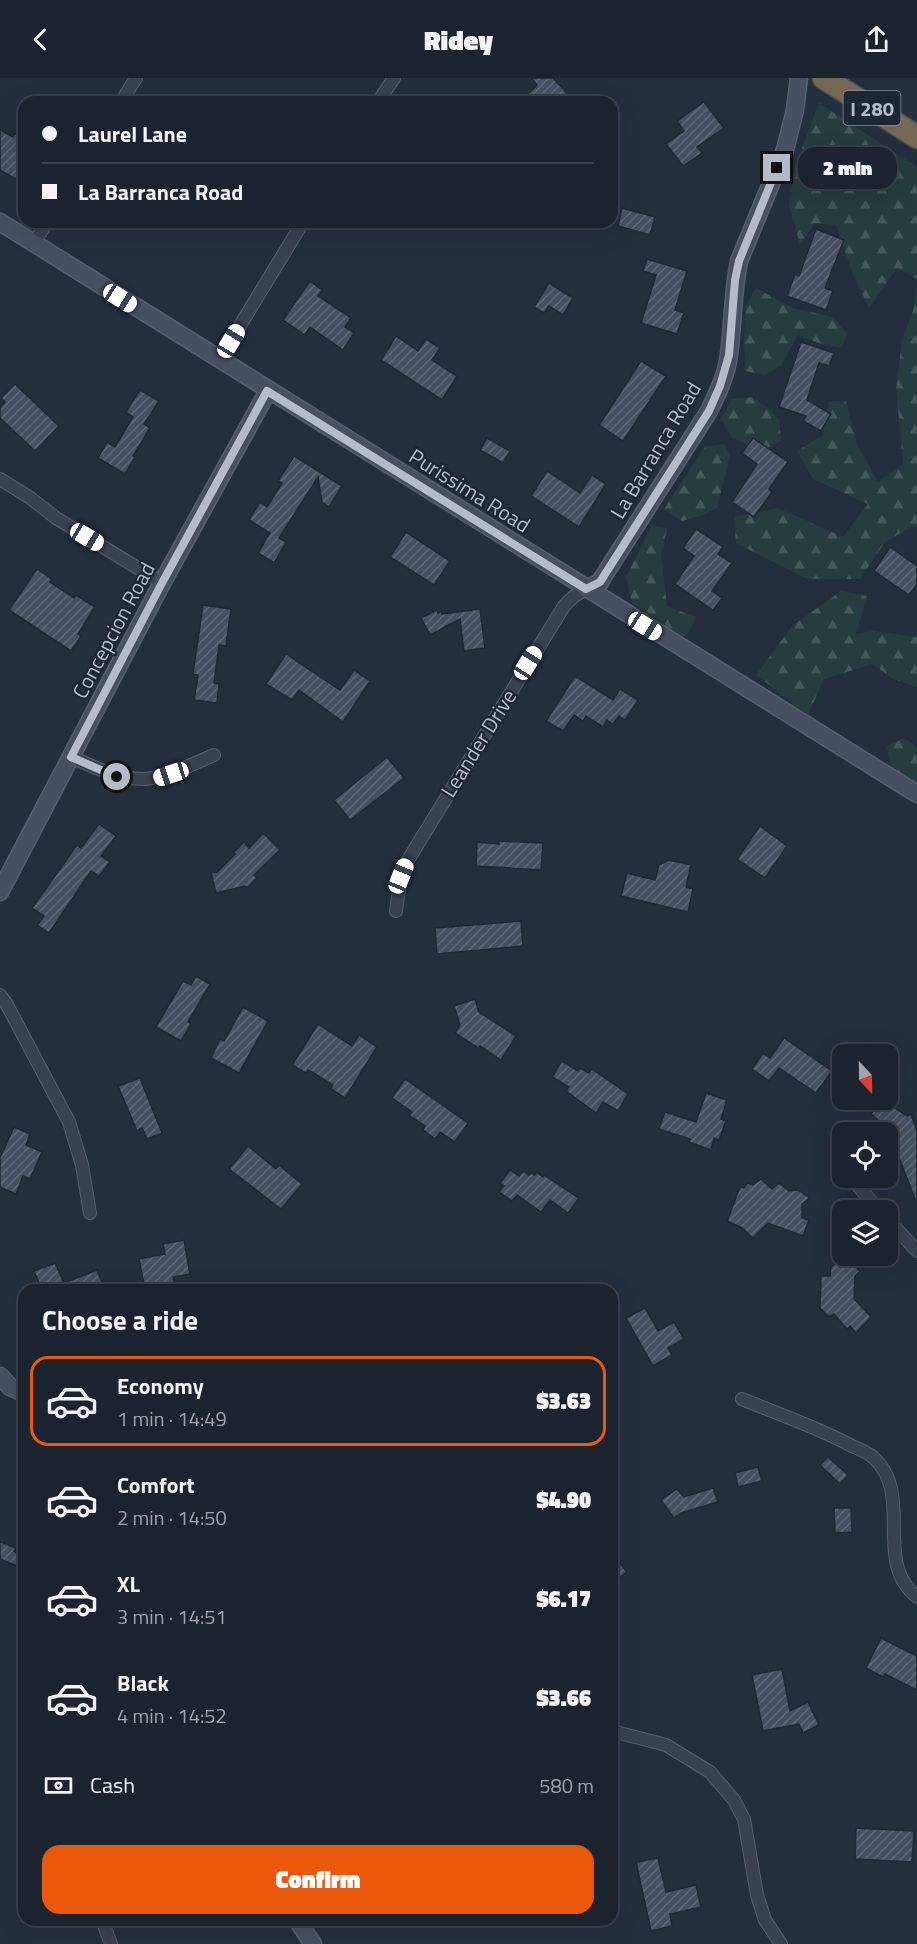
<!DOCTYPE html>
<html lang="en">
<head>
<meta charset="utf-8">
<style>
  :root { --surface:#1b232e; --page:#282f3a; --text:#f1f3f6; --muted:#a0a4aa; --line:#39404a; --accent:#ea580c }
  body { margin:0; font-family:"Titillium Web",sans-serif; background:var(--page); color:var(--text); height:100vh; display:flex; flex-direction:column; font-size:22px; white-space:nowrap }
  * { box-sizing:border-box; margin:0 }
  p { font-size:20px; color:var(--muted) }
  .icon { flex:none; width:33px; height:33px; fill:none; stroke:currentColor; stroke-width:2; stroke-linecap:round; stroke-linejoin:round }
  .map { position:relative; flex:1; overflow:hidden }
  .sheet { position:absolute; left:18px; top:1206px; width:600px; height:642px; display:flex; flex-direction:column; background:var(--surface); border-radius:18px; box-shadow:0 6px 24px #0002,0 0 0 2px var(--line) }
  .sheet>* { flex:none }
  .banner { position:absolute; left:18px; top:18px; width:600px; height:132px; border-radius:18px; box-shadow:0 6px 24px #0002,0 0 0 2px var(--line); display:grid; align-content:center; height:132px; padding:0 24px; background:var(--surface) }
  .needle { width:39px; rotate:158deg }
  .tools { position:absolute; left:832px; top:966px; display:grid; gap:12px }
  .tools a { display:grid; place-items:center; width:66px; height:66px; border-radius:12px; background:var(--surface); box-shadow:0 6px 24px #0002,0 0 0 2px var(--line); font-size:30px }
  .end { position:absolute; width:27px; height:27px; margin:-14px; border:8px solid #b4bcc9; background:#111; box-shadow:0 0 0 3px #111 }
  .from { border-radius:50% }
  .bubble { position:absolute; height:42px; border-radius:18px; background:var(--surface); box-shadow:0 6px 24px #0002,0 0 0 2px var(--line); font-size:20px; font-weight:800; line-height:42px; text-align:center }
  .car { position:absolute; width:18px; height:36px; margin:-18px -9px; border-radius:8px; box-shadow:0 0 4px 2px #0007; background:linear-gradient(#fff 24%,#345 0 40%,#fff 0 76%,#345 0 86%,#fff 0) }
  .banner b { display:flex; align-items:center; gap:21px; height:57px; font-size:22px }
  .banner b+b { border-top:2px solid var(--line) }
  .banner i { width:15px; height:15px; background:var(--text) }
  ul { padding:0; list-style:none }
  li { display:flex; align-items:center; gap:18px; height:90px; margin:0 12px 9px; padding:0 12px; border:3px solid transparent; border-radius:18px }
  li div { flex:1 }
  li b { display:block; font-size:22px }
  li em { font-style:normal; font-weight:800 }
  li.on { border-color:var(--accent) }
  li>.icon { width:54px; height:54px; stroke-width:1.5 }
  h2 { padding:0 24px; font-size:27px; line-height:72px }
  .pay { display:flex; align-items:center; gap:15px; height:66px; padding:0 24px; font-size:22px }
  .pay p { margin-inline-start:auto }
  .action { display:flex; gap:12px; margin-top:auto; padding:12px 24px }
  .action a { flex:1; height:69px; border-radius:18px; background:var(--accent); color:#fff; font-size:24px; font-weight:800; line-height:69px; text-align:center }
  header { display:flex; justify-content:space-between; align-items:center; height:78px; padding:0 24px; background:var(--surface); font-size:27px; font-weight:800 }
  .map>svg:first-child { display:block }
  .forest { fill:url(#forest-firs) }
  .building { fill:url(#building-hatch); stroke:#1f2835; stroke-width:1.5 }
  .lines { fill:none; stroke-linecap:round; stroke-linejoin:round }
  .street-casing { stroke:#565f6c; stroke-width:14 }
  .secondary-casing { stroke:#565f6c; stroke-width:19 }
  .highway-casing { stroke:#434c59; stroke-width:25 }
  .street { stroke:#38414e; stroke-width:12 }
  .secondary { stroke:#465061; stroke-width:16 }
  .highway { stroke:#746855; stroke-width:22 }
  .route { stroke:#b4bcc9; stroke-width:8 }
  .labels { text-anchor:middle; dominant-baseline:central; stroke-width:4.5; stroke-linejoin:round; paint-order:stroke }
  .shield { fill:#1d2633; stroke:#878f9c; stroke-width:1.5 }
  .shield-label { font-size:20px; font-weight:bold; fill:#b4bcc9 }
  .street-label { font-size:21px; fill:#b4bcc9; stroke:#1d2633 }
</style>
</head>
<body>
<header><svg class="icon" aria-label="back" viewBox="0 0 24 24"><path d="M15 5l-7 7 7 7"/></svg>Ridey<svg class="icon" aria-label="share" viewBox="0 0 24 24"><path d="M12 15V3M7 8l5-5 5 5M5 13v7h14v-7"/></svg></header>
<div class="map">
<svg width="917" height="1866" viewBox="0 0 917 1866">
  <defs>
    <pattern id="forest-firs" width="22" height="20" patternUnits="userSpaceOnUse" patternTransform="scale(1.5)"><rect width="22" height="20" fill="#263c3f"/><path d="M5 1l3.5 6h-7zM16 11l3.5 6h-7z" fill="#435659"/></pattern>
    <pattern id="building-hatch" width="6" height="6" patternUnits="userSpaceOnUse" patternTransform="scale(1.5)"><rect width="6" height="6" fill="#455162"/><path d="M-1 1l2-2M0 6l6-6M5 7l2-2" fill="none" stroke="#5d6877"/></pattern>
  </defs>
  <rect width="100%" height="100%" fill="#242f3e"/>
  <!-- forest -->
  <g class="forest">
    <polygon points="819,25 917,89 917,201 897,190 869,230 853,196 836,147 815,145 800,167 789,127 795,88"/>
    <polygon points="917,207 917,450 915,447 885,464 860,501 807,501 736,465 734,439 778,430 843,459 868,426 813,401 797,373 823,357 829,323 846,323 857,366 878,404 903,386 896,311 902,261 913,233"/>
    <polygon points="756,210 793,230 833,239 847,256 841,270 821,266 798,257 781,287 765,297 745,293 744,253 746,227"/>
    <polygon points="754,319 779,341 781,363 763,372 732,360 721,341 732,321"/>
    <polygon points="725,366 730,379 717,430 703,437 682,443 664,431 705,369"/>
    <polygon points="652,447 667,451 661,477 667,528 696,539 687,557 673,560 632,525 626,499"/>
    <polygon points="841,513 867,518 856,556 873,553 917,559 917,609 893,601 873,586 824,601 808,637 756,597 792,548"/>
    <polygon points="904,660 917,669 917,705 890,688 887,668"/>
  </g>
  <!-- building -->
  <g class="building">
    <polygon points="531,0 553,0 575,24 534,24 527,17 537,7"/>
    <polygon points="704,24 724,50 697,69 702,75 683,88 666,66 684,53 677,43"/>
    <polygon points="0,52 13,59 15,56 24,62 24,106 0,92"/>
    <polygon points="622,130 655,139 650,157 618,148"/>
    <polygon points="816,151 844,162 825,210 833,213 826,232 787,218 795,196 799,198"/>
    <polygon points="647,181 687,193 675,232 684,235 677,256 641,245 656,197 643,193"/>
    <polygon points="310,203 322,212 318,218 351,240 345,249 354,255 343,272 310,249 305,257 283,242"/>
    <polygon points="549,205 573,220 563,237 549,228 544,235 534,229"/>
    <polygon points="396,258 418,273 426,261 440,270 432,282 457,298 442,322 381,282"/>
    <polygon points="801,264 834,275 829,288 819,285 807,322 831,336 821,353 803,343 806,338 779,329"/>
    <polygon points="641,283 666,298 623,363 599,347"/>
    <polygon points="15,306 59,348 35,373 0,340 0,330 5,324 1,320"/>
    <polygon points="140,312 159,323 144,346 150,350 133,378 135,379 125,396 98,380 107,364 115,369 133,339 126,334"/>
    <polygon points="487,360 510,373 503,385 480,372"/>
    <polygon points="753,360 788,384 769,411 772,414 754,439 732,424 757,386 742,375"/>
    <polygon points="294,378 342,408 329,429 322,424 318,399 279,460 286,464 274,485 258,475 270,455 249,442 260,424 267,429 282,405 278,403"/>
    <polygon points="547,393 580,415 592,397 606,406 579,449 531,418"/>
    <polygon points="696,451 723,469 718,476 732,485 712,513 722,520 713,532 675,506 694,478 683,470"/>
    <polygon points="406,454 450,483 434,507 390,479"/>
    <polygon points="890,469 917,488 917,506 909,517 874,493"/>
    <polygon points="37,491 52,501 50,504 74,520 76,517 95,529 78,556 81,558 71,573 9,532"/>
    <polygon points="203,527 231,531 226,568 219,567 214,605 219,606 217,625 194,622 198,597 193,596"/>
    <polygon points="480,531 485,570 464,573 460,541 430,557 421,540 437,532 438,535 441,533 442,536"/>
    <polygon points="286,576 340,612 354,592 370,603 343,644 299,612 292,622 266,606"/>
    <polygon points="575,598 613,622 620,611 638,622 625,642 619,638 613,646 607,642 603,649 586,638 583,643 574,637 563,653 546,643"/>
    <polygon points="387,679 404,700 350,742 334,722"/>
    <polygon points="99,746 116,758 101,778 110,784 99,798 91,793 49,855 37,847 44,838 32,830 77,767 81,770"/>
    <polygon points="760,748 787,768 765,800 737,781"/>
    <polygon points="263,755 280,772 254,797 257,800 247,810 245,808 216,815 211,795 217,794 235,776 234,774 244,764 249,770"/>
    <polygon points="499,763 543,765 541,792 476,788 477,764 499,766"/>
    <polygon points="669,782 691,787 686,809 693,811 688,834 621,818 627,795 655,802 659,787"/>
    <polygon points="521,843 523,868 437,876 435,850"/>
    <polygon points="196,898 210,906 188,944 191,946 181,963 156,949 183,903 191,907"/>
    <polygon points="475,921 479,934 516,958 501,982 480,968 478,970 455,955 460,947 454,928"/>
    <polygon points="243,929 268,943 239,995 211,980 220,961 224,963"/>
    <polygon points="318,946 352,968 359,957 377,969 345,1020 331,1011 333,1007 312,994 308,992 306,995 292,987"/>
    <polygon points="784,960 832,993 816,1015 779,990 769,1003 752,991 763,975 770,980"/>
    <polygon points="562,983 578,993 580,990 589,995 592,991 628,1016 618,1033 603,1024 596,1035 566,1013 569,1009 552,999"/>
    <polygon points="140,1000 162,1055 147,1061 142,1050 137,1053 118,1008"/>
    <polygon points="405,1001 468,1045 455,1064 440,1054 435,1061 423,1052 425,1048 409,1037 412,1034 392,1020"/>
    <polygon points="706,1015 727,1022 721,1041 726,1043 719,1062 714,1060 711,1072 689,1064 690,1061 659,1051 665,1034 696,1044"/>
    <polygon points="883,1022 907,1038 911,1036 917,1053 917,1126 888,1051 871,1036"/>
    <polygon points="14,1049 30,1056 26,1067 42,1074 30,1101 23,1098 16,1116 0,1109 0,1080"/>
    <polygon points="248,1068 276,1091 279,1087 302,1106 281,1131 229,1091"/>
    <polygon points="510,1092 519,1098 523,1093 529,1097 531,1095 535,1097 537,1094 543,1099 544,1097 579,1120 568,1135 550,1122 541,1134 517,1117 512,1123 499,1114 504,1108 500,1105"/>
    <polygon points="761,1101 772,1111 779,1105 789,1113 798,1112 810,1120 802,1126 802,1140 809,1142 803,1158 768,1145 753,1160 742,1150 727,1143 740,1109 744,1110 748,1105 753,1107"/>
    <polygon points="184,1162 190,1196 173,1199 175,1207 145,1212 139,1181 165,1176 163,1166"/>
    <polygon points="845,1178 860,1193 855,1198 854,1221 871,1239 856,1255 850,1248 847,1251 834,1236 829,1239 820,1230 821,1198 830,1198 831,1189"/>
    <polygon points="55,1185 64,1205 97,1192 105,1212 42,1212 34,1193"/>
    <polygon points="645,1230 658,1253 674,1244 684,1261 668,1270 672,1277 653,1288 626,1240"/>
    <polygon points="828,1379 848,1397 840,1406 820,1387"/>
    <polygon points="758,1389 762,1403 738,1409 735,1395"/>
    <polygon points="713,1410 718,1424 681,1435 674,1440 661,1422 677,1411 684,1419"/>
    <polygon points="834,1430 851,1430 852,1454 835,1455"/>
    <polygon points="0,1464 16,1470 14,1473 21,1478 17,1488 0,1481"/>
    <polygon points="612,1475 627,1494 612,1506"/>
    <polygon points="881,1560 917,1578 917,1612 885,1596 883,1599 866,1590"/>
    <polygon points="782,1591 790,1633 808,1624 819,1647 803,1655 799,1646 763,1653 752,1597"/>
    <polygon points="856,1750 914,1753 912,1784 855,1781"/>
    <polygon points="658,1780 666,1814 696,1807 701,1829 670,1836 672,1848 651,1853 636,1784"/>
  </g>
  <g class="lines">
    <!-- street casing -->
    <g class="street-casing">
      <g id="street">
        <polyline points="121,24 136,0"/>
        <polyline points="378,24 394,0"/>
        <polyline points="34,165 47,144"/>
        <polyline points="219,282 303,144"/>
        <polyline points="0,401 29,419 56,440 162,505"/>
        <path d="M 71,679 C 140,710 146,707 214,677"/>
        <polyline points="396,833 401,798 408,782 564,528 573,519 586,511"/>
        <polyline points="0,917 6,925 69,1044 82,1087 90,1135"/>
        <polyline points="838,1071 843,1088"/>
        <polyline points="851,1100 879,1132"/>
        <polyline points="888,1142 917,1173"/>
        <path d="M 742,1321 C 778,1336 817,1349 852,1368 C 859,1371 867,1374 873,1379 C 915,1416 872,1484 917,1519"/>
        <polyline points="612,1653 666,1667 710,1694 734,1722 744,1741 757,1817 765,1842 781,1866"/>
        <polyline points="102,1842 111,1866"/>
      </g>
    </g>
    <!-- secondary casing -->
    <g class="secondary-casing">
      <g id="secondary">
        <polyline points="0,144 917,716"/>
        <path d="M 586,511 L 600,504 L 603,499 L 709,333 C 718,314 727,296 729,276 C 733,245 733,213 739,183 L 785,72 L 795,32 L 799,0"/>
        <polyline points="0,814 162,505 268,313"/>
        <polyline points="0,1298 10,1309 24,1315"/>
        <polyline points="297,1842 313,1866"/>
      </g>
    </g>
    <!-- highway casing -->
    <g class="highway-casing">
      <polyline id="highway" points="824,0 917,59"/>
    </g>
    <!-- street -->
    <use href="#street" class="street"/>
    <!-- secondary -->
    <use href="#secondary" class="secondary"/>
    <!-- highway -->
    <use href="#highway" class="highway"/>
  </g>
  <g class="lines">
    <!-- route -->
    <polyline class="route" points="117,699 71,679 162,505 267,313 586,511 600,504 709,333 720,308 729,277 735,202 739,183 777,90"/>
  </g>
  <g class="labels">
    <!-- shield labels -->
    <rect class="shield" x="843.5" y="13" width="57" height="34" rx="4.5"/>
    <g class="shield-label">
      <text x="872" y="30">I 280</text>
    </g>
    <!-- street labels -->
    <g class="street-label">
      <text transform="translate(655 372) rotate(-59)">La Barranca Road</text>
      <text transform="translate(470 412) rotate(32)">Purissima Road</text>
      <text transform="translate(113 552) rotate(-62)">Concepcion Road</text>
      <text transform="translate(478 665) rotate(-58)">Leander Drive</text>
    </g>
  </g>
</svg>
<div class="tools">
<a><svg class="needle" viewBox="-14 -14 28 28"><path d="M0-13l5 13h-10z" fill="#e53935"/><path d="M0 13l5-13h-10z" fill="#a0a4aa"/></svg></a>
<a><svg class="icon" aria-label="locate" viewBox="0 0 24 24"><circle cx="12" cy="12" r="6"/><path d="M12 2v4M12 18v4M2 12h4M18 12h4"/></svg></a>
<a><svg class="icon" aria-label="layers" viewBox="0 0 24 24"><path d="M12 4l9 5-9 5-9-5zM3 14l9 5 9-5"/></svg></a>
</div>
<i class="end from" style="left:117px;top:699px"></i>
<i class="end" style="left:777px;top:90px"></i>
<div class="bubble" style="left:798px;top:69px;width:99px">2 min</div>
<i class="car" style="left:120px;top:220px;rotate:122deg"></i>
<i class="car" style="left:231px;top:263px;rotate:31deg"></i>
<i class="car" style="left:87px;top:459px;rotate:121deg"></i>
<i class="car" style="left:645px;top:548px;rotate:122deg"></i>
<i class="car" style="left:528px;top:585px;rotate:32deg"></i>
<i class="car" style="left:171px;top:696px;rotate:252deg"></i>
<i class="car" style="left:401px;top:798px;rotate:22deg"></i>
<div class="banner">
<b><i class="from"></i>Laurel Lane</b>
<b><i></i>La Barranca Road</b>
</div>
<section class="sheet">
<h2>Choose a ride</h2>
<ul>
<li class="on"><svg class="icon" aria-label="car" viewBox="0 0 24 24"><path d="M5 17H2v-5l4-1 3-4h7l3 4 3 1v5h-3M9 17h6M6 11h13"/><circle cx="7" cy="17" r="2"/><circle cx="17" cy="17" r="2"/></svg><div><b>Economy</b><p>1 min · 14:49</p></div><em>$3.63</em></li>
<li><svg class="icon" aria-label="car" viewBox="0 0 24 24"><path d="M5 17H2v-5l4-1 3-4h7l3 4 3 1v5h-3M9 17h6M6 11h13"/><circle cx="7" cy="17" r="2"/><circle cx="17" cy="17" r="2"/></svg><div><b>Comfort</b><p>2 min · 14:50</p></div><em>$4.90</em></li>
<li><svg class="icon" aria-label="car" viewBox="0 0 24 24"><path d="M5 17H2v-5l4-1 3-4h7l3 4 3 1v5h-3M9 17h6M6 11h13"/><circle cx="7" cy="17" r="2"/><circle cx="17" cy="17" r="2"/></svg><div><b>XL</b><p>3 min · 14:51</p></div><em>$6.17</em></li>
<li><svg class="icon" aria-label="car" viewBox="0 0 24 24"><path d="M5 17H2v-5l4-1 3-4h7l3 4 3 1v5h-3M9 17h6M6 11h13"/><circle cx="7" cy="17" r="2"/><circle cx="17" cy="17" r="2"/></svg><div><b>Black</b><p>4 min · 14:52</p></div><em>$3.66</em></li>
</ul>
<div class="pay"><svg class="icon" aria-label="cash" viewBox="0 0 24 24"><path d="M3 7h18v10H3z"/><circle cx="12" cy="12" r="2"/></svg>Cash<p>580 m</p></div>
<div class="action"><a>Confirm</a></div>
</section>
</div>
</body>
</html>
